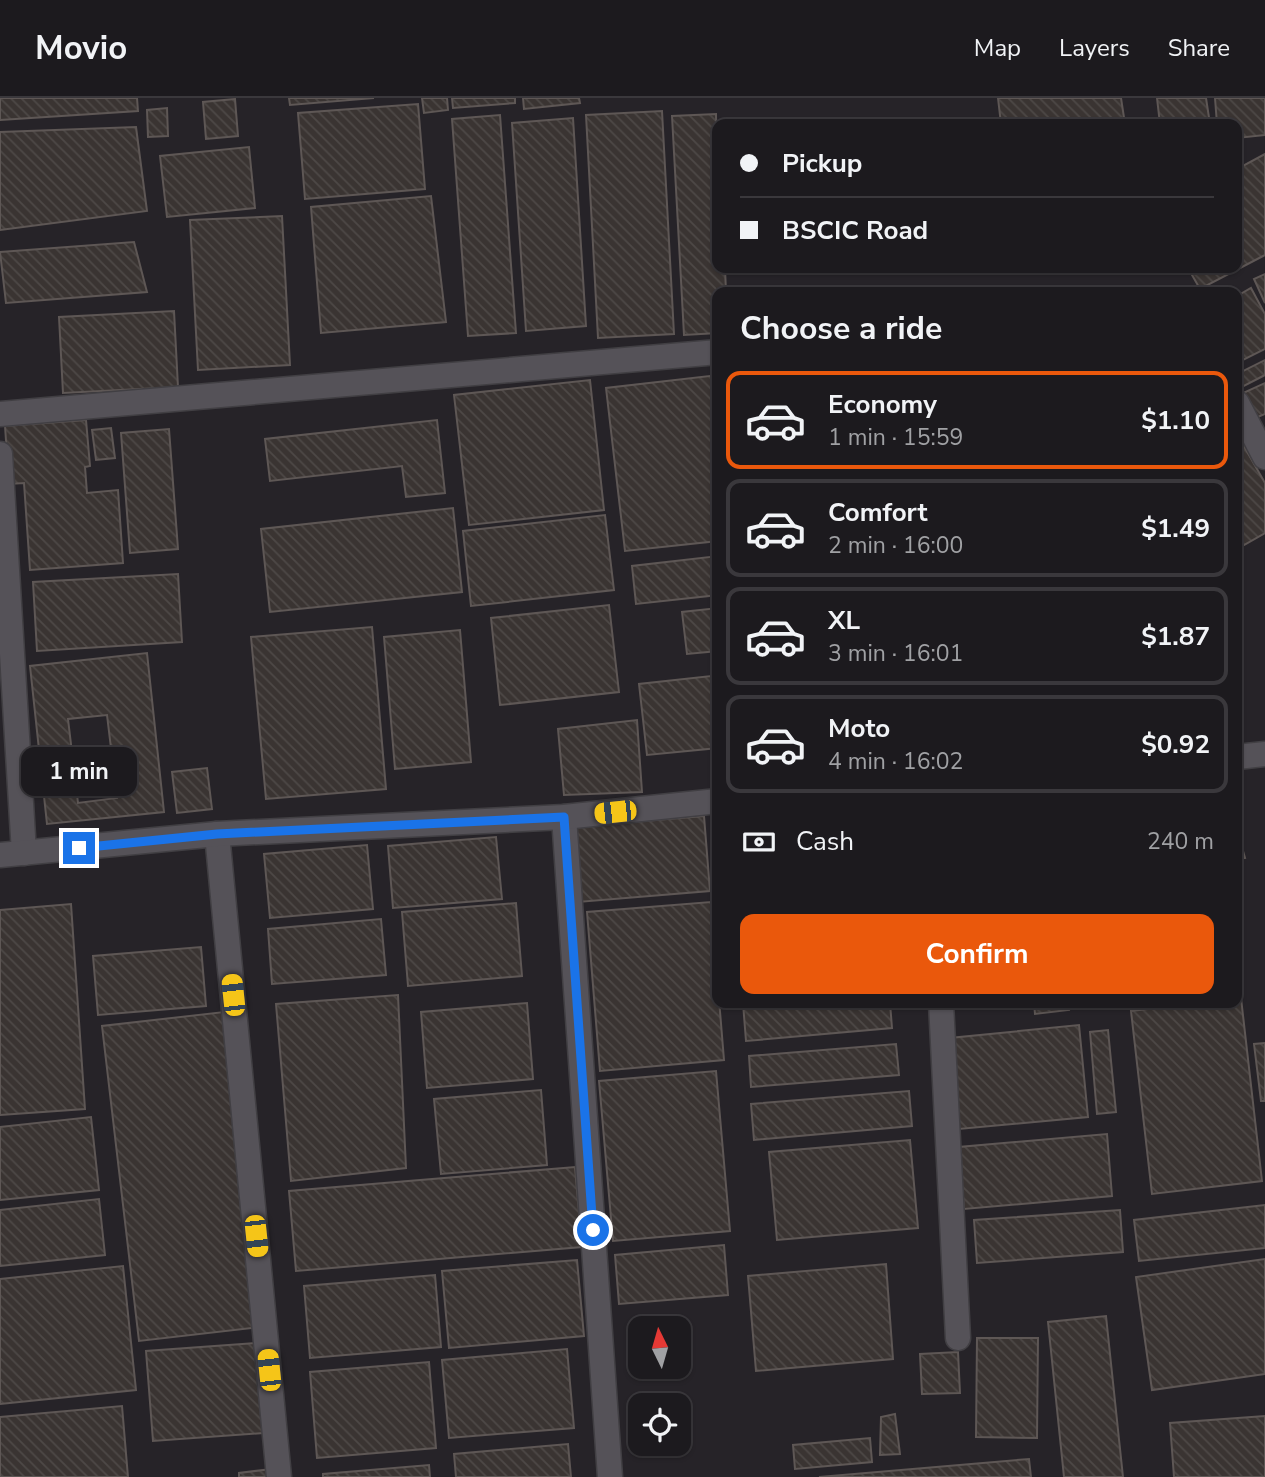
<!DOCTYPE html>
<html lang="en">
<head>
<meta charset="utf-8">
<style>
  :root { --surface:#1c1a1e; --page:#29272b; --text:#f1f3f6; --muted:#a0a1a4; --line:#3a383c; --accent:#ea580c }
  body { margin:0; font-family:"Nunito Sans",sans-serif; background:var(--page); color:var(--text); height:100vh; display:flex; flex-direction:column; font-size:26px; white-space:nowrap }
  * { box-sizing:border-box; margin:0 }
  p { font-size:23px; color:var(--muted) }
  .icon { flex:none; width:38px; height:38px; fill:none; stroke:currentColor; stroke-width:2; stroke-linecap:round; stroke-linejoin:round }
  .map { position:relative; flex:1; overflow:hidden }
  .sheet { position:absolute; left:712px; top:189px; width:530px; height:721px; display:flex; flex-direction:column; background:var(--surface); border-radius:14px; box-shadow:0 2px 5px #0004,0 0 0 2px var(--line) }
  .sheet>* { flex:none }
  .hud { position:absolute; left:712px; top:21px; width:530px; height:154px; border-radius:14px; box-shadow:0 2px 5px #0004,0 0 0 2px var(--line); display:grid; align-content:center; height:154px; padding:0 28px; background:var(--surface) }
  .needle { width:46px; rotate:355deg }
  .tools { position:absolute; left:628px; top:1218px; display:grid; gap:14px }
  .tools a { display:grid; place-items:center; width:63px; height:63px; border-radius:14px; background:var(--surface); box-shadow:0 2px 5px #0004,0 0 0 2px var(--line); font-size:35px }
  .end { position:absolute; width:32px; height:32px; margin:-16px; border:9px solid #1a73e8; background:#fff; box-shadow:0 0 0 4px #fff }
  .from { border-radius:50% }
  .bubble { position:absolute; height:49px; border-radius:14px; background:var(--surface); box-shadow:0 2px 5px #0004,0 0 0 2px var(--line); font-size:23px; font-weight:700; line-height:49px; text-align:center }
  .car { position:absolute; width:21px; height:42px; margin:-21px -10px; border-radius:9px; box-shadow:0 0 5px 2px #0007; background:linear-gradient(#f5c518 24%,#345 0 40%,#f5c518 0 76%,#345 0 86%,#f5c518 0) }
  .hud b { display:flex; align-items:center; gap:24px; height:66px; font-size:26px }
  .hud b+b { border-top:2px solid var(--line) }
  .hud i { width:18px; height:18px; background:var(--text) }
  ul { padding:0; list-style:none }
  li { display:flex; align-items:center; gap:21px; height:98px; margin:0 14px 10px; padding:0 14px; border:4px solid var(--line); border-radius:14px }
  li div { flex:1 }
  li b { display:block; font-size:26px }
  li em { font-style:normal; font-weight:700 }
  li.current { border-color:var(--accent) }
  li>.icon { width:63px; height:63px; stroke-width:1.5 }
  h2 { padding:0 28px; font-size:32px; line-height:84px }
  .pay { display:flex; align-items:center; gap:18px; height:77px; padding:0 28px; font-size:26px }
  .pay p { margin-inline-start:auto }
  .primary-button { display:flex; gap:14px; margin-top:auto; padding:14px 28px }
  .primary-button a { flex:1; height:80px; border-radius:14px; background:var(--accent); color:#fff; font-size:28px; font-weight:700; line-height:80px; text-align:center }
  header { display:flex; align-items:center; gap:42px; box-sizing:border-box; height:98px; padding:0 35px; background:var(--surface); border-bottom:2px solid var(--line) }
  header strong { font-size:33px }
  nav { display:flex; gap:38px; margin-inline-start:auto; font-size:24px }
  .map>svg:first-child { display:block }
  .building { fill:url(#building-back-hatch); stroke:#5e5755; stroke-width:2; fill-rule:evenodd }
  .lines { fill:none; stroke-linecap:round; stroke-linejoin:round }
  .street-casing { stroke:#413f43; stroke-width:27 }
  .street { stroke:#555258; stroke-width:24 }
  .route { stroke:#1a73e8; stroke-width:9 }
</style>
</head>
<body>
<header>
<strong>Movio</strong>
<nav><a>Map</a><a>Layers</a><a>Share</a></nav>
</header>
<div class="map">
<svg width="1265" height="1379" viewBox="0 0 1265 1379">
  <defs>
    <pattern id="building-back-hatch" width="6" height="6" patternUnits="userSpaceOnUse" patternTransform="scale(1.75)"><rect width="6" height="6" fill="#3a3432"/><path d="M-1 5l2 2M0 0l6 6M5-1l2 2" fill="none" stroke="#4d4846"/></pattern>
  </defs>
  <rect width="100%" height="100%" fill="#262328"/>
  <!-- building -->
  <g class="building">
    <polygon points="0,0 137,0 138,13 0,22"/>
    <polygon points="289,0 374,0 290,7"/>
    <polygon points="422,0 447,0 448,12 424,15"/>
    <polygon points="452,0 515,0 515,5 453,10"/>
    <polygon points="523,0 579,0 580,5 524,11"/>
    <polygon points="998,0 1121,0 1125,26 1001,26"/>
    <polygon points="1157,0 1206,0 1210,26 1160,26"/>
    <polygon points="1215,0 1265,0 1265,37 1237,40 1237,26 1217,26"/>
    <polygon points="235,1 238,38 206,41 203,4"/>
    <polygon points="418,6 425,91 305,101 298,15"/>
    <polygon points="167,10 168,38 148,39 147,12"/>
    <polygon points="662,13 674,236 598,240 586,17"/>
    <polygon points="716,16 718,170 725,170 726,194 718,194 718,235 684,237 672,18"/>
    <polygon points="500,17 516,235 468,238 452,21"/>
    <polygon points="573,20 586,228 526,233 512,25"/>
    <polygon points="136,29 147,113 0,132 0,34"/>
    <polygon points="249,49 255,110 167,119 160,58"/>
    <polygon points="1265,56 1265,157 1200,191 1188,170 1237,170 1237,71"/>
    <polygon points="431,98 446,224 321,235 311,109"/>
    <polygon points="282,118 290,267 198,272 190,122"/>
    <polygon points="134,144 147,194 6,205 0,154"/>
    <polygon points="1015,170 1065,170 1016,175"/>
    <polygon points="1265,176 1265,205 1254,181"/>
    <polygon points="1251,190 1265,216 1265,251 1237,265 1237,198"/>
    <polygon points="174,213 178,289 63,295 59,219"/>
    <polygon points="1265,262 1265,277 1238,291 1237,276"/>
    <polygon points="718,277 718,443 625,453 606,290"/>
    <polygon points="590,282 604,412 469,427 454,297"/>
    <polygon points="1265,285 1265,316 1253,321 1241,296"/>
    <polygon points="86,322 90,368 85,369 87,395 118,392 123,465 30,472 24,385 9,386 5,328"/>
    <polygon points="437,322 445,395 406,399 402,368 270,383 265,341"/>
    <polygon points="111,330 115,360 96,362 92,332"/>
    <polygon points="169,331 178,451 130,455 121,335"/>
    <polygon points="1237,336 1265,385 1265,435 1237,451"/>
    <polygon points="453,410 462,494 270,514 261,431"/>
    <polygon points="605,417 614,492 471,508 463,433"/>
    <polygon points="718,458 718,497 636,506 632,468"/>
    <polygon points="178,476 182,544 37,553 33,484"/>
    <polygon points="609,507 619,594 500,607 491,520"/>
    <polygon points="718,510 718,553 687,556 682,514"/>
    <polygon points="372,529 386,691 266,701 251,539"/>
    <polygon points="460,532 471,664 395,671 384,539"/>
    <path d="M 147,555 L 164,714 L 47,726 L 30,568 ZM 107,617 L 117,700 L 78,705 L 68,621 Z"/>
    <polygon points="711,578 718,650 647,657 639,586"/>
    <polygon points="637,622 642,694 564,697 558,631"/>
    <polygon points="207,670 212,711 177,715 172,674"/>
    <polygon points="704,718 710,793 578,804 572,729"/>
    <polygon points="1237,732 1245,760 1237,761"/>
    <polygon points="496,739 502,801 393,810 388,748"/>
    <polygon points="367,747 373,811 270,820 264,756"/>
    <polygon points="711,804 724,962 600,973 587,814"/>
    <polygon points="516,805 522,878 408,888 402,814"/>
    <polygon points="71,806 85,1011 0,1017 0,812"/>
    <polygon points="381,821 386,877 272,886 268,831"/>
    <polygon points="201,849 206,908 98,917 93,858"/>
    <polygon points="398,897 406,1070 291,1083 276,906"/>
    <polygon points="1237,900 1241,900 1262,1083 1152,1096 1131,913 1199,905 1237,905"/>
    <polygon points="527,905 533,981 427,990 421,914"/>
    <polygon points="743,905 890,905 892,930 746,943"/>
    <polygon points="1034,905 1068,905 1069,912 1035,916"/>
    <polygon points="224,914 261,1229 139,1243 102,928"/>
    <polygon points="1079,927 1088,1019 959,1031 950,940"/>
    <polygon points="1108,932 1116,1014 1097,1016 1090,934"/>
    <polygon points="1265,945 1265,1003 1261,1003 1254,946"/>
    <polygon points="896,946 899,977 751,989 749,958"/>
    <polygon points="716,973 730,1133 613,1143 599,983"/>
    <polygon points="541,992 547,1067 441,1076 434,1001"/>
    <polygon points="909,993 912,1028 754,1042 751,1006"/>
    <polygon points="91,1019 99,1092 0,1102 0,1029"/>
    <polygon points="1107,1036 1112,1098 964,1111 959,1049"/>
    <polygon points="910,1042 918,1130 777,1142 769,1054"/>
    <polygon points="575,1069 582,1149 296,1173 289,1093"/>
    <polygon points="99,1101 105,1157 0,1168 0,1112"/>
    <polygon points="1265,1107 1265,1150 1139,1163 1134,1122"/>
    <polygon points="1120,1112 1123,1154 977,1165 974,1122"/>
    <polygon points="724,1147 728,1197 619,1206 615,1157"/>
    <polygon points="1265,1161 1265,1276 1152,1292 1136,1179"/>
    <polygon points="577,1162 584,1238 449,1250 442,1173"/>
    <polygon points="886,1166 893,1261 756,1273 748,1178"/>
    <polygon points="123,1168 136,1292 0,1306 0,1181"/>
    <polygon points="435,1177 441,1249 310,1260 304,1188"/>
    <polygon points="1106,1218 1123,1379 1064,1379 1048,1224"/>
    <polygon points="977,1240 1038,1240 1037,1340 976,1339"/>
    <polygon points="256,1245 263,1335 153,1343 146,1253"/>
    <polygon points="567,1251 574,1330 449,1340 442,1262"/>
    <polygon points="958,1254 960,1295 922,1296 920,1256"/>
    <polygon points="429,1264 436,1350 317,1360 310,1274"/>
    <polygon points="122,1308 128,1379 0,1379 0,1319"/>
    <polygon points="895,1316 900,1356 880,1357 881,1319"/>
    <polygon points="1265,1318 1265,1379 1174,1379 1170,1325"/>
    <polygon points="870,1340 872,1364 795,1371 793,1347"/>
    <polygon points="568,1346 571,1379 456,1379 454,1356"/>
    <polygon points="1029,1361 1031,1379 819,1379"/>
    <polygon points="429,1367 430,1379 323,1379 323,1376"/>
    <polygon points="271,1371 272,1379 239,1379 239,1375"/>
  </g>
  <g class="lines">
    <!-- street casing -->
    <g class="street-casing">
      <g id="street">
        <polyline points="1237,305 1265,359"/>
        <polyline points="0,316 718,254"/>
        <polyline points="0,356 24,755"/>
        <polyline points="1237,659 1265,656"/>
        <polyline points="564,719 610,1379"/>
        <polyline points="217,736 279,1379"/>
        <polyline points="0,757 217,736 564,719 718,703"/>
        <polyline points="941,905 958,1240"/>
      </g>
    </g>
    <!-- street -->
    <use href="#street" class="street"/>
  </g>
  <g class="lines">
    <!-- route -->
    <polyline class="route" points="79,750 217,736 564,719 593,1132"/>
  </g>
</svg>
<div class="tools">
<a><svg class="needle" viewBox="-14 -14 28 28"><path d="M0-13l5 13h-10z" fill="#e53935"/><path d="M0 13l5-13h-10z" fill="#a0a1a4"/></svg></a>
<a><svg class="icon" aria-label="locate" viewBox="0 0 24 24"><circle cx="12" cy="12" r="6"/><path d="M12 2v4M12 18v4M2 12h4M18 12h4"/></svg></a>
</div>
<i class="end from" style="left:593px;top:1132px"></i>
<i class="end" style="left:79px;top:750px"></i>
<div class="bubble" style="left:21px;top:649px;width:116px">1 min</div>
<i class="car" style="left:615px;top:714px;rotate:264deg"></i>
<i class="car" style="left:233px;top:897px;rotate:354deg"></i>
<i class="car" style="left:256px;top:1138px;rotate:174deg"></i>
<i class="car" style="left:269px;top:1272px;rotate:354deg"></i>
<div class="hud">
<b><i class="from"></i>Pickup</b>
<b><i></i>BSCIC Road</b>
</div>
<section class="sheet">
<h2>Choose a ride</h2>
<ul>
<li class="current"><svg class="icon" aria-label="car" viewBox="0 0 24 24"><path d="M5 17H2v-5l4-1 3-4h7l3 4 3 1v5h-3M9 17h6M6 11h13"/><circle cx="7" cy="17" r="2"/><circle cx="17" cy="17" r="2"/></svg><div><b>Economy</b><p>1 min · 15:59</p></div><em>$1.10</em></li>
<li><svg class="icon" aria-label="car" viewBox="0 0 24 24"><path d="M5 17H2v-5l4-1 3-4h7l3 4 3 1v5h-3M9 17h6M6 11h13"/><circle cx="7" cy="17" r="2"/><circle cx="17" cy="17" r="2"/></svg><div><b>Comfort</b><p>2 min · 16:00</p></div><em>$1.49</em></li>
<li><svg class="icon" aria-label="car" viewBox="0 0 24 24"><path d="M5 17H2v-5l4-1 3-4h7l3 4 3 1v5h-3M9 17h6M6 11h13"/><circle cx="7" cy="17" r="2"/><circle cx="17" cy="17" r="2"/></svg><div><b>XL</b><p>3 min · 16:01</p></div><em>$1.87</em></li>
<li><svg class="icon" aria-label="car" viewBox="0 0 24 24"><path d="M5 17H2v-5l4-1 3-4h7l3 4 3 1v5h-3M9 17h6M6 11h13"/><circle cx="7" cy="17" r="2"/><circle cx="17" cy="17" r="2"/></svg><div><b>Moto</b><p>4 min · 16:02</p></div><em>$0.92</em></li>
</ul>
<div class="pay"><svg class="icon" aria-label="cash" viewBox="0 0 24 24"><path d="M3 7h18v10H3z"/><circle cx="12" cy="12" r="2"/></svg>Cash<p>240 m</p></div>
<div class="primary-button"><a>Confirm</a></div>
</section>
</div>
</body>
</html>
